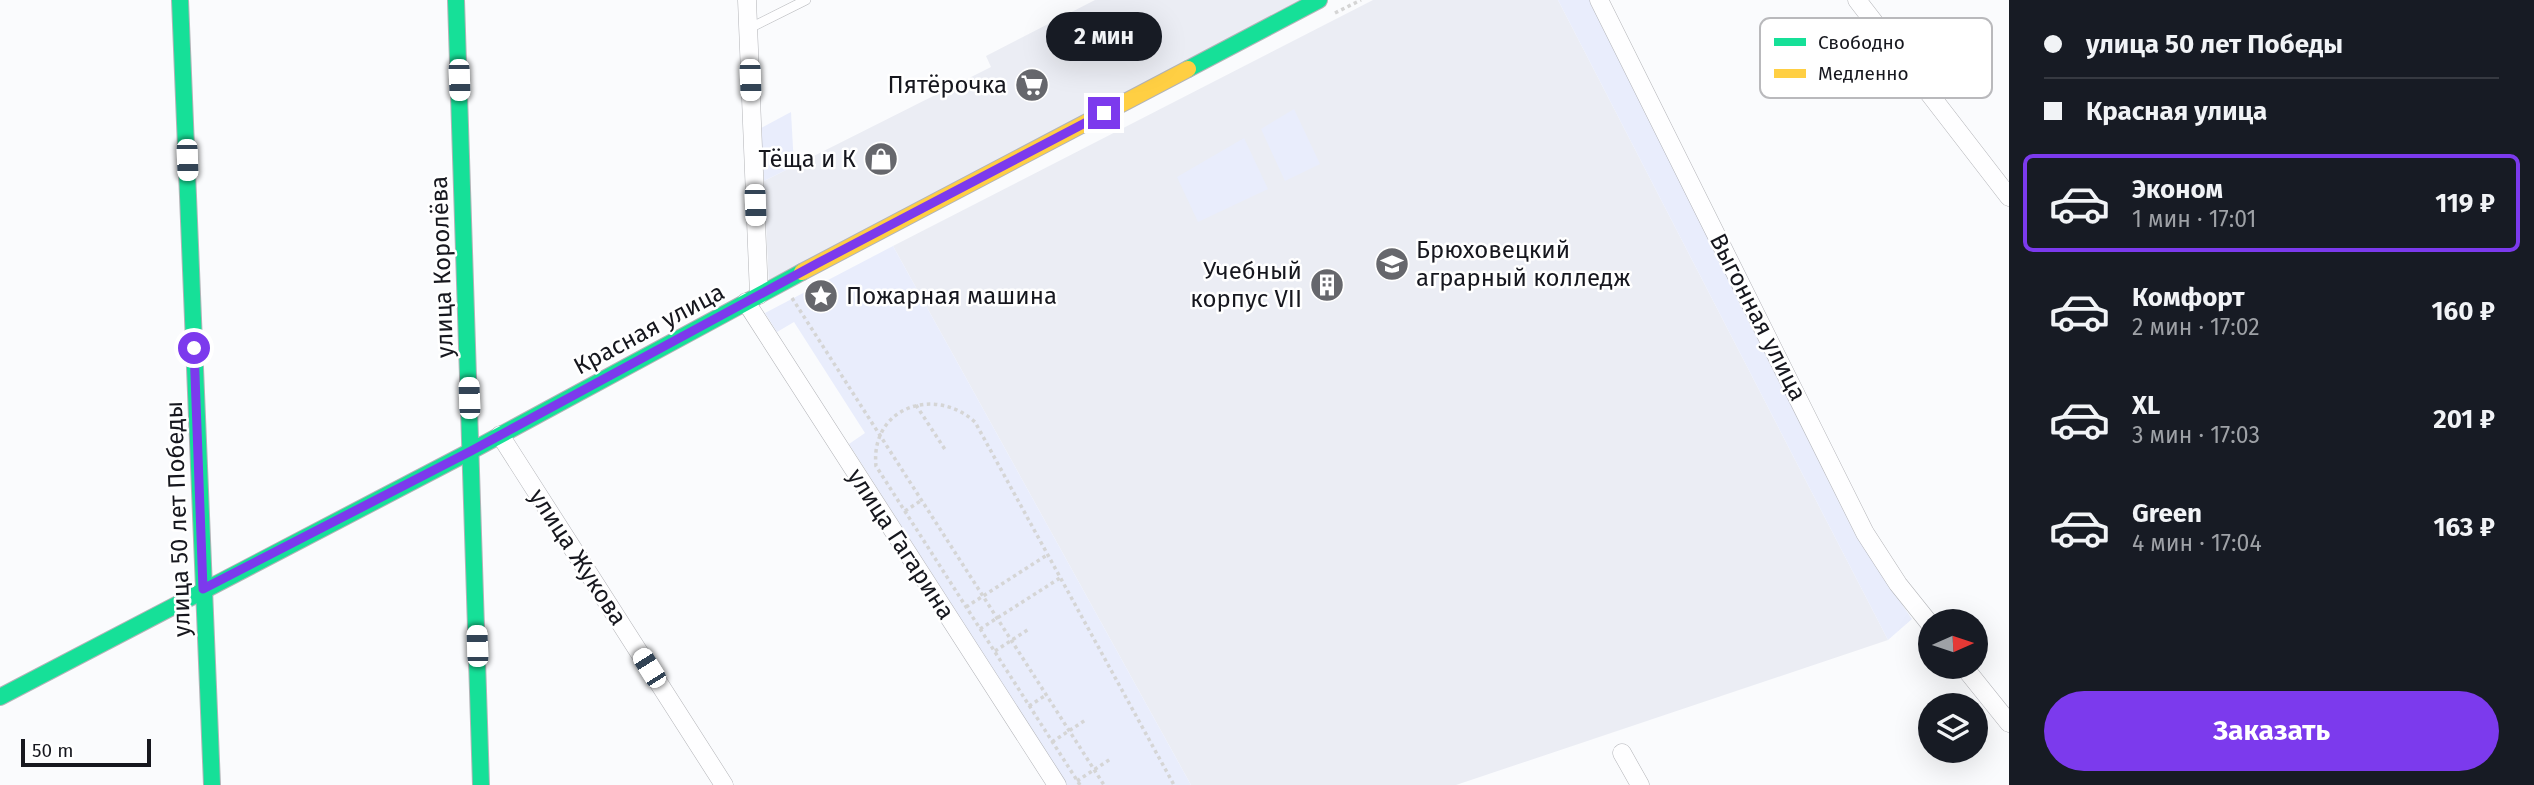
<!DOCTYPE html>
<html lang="ru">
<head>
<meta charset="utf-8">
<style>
  :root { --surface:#171b24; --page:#242831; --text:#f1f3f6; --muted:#9ea1a6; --line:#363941; --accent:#7c3aed }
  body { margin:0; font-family:"Fira Sans",sans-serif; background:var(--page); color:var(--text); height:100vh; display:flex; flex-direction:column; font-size:26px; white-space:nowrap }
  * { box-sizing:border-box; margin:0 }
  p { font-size:23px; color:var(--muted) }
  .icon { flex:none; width:38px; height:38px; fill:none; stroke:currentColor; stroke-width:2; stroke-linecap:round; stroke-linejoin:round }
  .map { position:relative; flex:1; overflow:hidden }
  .sheet { display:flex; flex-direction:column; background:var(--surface); width:525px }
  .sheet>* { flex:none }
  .hud { display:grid; align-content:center; height:154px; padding:0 35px; background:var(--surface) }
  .needle { width:46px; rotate:87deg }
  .fabs { position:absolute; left:1918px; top:609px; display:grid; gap:14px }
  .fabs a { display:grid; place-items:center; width:70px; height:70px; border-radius:50%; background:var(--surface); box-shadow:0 7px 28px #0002; font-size:35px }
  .scale { position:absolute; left:21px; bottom:18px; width:130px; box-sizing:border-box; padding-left:7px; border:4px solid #16171e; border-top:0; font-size:19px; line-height:24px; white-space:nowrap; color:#16171e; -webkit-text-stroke:5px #fff; paint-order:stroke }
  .end { position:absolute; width:32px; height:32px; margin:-16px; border:9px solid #7c3aed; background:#fff; box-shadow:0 0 0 4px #fff }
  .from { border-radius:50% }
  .bubble { position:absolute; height:49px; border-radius:24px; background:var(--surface); box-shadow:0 7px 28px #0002; font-size:23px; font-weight:700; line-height:49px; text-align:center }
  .car { position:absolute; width:21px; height:42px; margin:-21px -10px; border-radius:9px; box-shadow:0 0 5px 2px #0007; background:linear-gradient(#fff 24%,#345 0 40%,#fff 0 76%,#345 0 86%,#fff 0) }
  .hud b { display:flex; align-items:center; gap:24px; height:66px; font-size:26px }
  .hud b+b { border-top:2px solid var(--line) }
  .hud i { width:18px; height:18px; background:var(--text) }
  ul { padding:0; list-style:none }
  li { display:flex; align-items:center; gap:21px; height:98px; margin:0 14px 10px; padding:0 21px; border:4px solid transparent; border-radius:10px }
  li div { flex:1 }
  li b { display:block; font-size:26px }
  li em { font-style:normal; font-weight:700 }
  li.active { border-color:var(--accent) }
  li>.icon { width:63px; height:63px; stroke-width:1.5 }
  .action { display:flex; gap:14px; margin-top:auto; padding:14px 35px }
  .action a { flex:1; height:80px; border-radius:42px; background:var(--accent); color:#fff; font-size:28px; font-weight:700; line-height:80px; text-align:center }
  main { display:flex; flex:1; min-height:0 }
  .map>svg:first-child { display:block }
  .built { fill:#ebedf4 }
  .green { fill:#e9edfc }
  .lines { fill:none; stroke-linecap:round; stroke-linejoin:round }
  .lane-casing { stroke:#b2b3b7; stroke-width:10 }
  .street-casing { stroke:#b2b3b7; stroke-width:19 }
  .fast-casing { stroke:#b2b3b7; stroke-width:18 }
  .slow-casing { stroke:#b2b3b7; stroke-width:18 }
  .path { stroke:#d5d5d5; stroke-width:3.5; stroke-dasharray:3.5 3.5; stroke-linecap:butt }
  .lane { stroke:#fefeff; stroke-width:9 }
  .street { stroke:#fefeff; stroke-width:18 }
  .fast { stroke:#16e098; stroke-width:16 }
  .slow { stroke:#ffcf43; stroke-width:16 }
  .route { stroke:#7c3aed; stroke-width:9 }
  .labels { text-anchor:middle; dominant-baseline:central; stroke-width:5; stroke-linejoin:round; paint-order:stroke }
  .poi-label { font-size:24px; fill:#16171e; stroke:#fff; text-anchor:end }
  .street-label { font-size:24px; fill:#16171e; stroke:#fff }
  .key { fill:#fff; stroke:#b9b9bc; stroke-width:2 }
  .key-label { font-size:19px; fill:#16171e }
</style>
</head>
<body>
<main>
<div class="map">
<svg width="2009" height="785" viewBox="0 0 2009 785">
  <rect width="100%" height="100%" fill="#fafbfd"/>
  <!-- built -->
  <g class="built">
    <polygon points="1095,0 1306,0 769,286 764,181 991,67 986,56"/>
    <polygon points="1373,0 1558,0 1888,640 1456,785 1191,785 893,246"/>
  </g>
  <!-- green -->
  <g class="green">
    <polygon points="1558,0 1590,0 1856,536 1912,619 1888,640"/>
    <polygon points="1294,109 1320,164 1285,181 1261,129"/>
    <polygon points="791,112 794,166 764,181 761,128"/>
    <polygon points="1244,138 1268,189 1198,222 1177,177"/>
    <polygon points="893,246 1191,785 1067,785 849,444 865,433 794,322 777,332 765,313"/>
  </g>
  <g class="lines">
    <!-- lane casing -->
    <g class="lane-casing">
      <polyline id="lane" points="748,29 806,0"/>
    </g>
    <!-- street casing -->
    <g class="street-casing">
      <g id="street">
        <polyline points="747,0 759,295"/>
        <polyline points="1599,0 1865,533 1898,584 1930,624"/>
        <polyline points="1857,0 2009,197"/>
        <polyline points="746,302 1057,785"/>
        <polyline points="500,435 724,785"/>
        <polyline points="1964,667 2009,723"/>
        <polyline points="1622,753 1640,785"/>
      </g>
    </g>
    <!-- fast casing -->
    <g class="fast-casing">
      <g id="fast">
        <polyline points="180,0 212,785"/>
        <polyline points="456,0 481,785"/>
        <polyline points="1188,69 1319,0"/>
        <polyline points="0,697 471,451 802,272"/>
      </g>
    </g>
    <!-- slow casing -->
    <g class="slow-casing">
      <polyline id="slow" points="802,272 1188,69"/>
    </g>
    <!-- path -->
    <g class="path">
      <polyline points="1335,13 1361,0"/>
      <polyline points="792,298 1104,785"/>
      <polyline points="916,405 946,451"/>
      <polyline points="905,511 922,500"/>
      <polyline points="966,607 1047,555"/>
      <polyline points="980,629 1060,578"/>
      <polyline points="995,651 1029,629"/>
      <polyline points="1029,706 1046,695"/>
      <polyline points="1052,742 1087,719"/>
      <polyline points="1077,781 1112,758"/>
      <path d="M 1080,785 L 876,466 C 870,408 934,385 975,422 L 1174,785"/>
    </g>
    <!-- lane -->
    <use href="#lane" class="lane"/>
    <!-- street -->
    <use href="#street" class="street"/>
    <!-- fast -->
    <use href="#fast" class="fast"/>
    <!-- slow -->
    <use href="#slow" class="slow"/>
  </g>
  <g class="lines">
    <!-- route -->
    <polyline class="route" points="194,348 203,589 471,451 818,263 1104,113"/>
  </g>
  <!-- icons -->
  <defs>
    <g id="supermarket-disc" transform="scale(1.75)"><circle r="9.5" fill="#66676c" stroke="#fff"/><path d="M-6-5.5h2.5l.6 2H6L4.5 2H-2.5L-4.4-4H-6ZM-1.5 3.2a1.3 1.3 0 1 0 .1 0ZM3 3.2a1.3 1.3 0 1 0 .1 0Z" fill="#fff"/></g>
    <g id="shop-disc" transform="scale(1.75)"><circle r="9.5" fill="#66676c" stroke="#fff"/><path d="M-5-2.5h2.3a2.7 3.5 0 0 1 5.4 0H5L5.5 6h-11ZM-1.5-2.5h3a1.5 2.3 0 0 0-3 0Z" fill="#fff"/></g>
    <g id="university-disc" transform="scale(1.75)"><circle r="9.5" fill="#66676c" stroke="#fff"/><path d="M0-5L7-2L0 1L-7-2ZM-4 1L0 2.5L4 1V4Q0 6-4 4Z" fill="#fff"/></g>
    <g id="building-disc" transform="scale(1.75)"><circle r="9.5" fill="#66676c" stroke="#fff"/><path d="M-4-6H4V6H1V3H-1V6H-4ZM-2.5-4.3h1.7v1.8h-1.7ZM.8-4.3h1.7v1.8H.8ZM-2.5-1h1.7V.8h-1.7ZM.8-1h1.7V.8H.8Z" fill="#fff"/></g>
    <g id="sight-disc" transform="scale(1.75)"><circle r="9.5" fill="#66676c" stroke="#fff"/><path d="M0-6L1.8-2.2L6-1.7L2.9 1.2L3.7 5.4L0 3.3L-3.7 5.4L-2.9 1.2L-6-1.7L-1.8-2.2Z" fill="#fff"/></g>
  </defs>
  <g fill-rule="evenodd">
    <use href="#supermarket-disc" x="1032" y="85"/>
    <use href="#shop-disc" x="881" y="159"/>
    <use href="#university-disc" x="1392" y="264"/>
    <use href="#building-disc" x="1327" y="285"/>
    <use href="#sight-disc" x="821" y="296"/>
  </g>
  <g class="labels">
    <!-- poi labels -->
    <g class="poi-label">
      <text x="1007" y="85">Пятёрочка</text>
      <text x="856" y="159">Тёща и К</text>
      <text x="1416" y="250" text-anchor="start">Брюховецкий<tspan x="1416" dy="28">аграрный колледж</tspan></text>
      <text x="1302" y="271">Учебный<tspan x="1302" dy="28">корпус VII</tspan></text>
      <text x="846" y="296" text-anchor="start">Пожарная машина</text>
    </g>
    <!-- street labels -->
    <g class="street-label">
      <text transform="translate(442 267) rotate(-92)">улица Королёва</text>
      <text transform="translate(1758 317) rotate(63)">Выгонная улица</text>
      <text transform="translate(649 329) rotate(-28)">Красная улица</text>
      <text transform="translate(178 519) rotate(-92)">улица 50 лет Победы</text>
      <text transform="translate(901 544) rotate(57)">улица Гагарина</text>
      <text transform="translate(578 557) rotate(57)">улица Жукова</text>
    </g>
  </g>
  <!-- legend -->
  <rect x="1760" y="18" width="232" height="80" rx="10" class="key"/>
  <rect x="1774" y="38" width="32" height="8" fill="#16e098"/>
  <rect x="1774" y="69" width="32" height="9" fill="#ffcf43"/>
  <g class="key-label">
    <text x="1818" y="49">Свободно</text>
    <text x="1818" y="80">Медленно</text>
  </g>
</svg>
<div class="fabs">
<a><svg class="needle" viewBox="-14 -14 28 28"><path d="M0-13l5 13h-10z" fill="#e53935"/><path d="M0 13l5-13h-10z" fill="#9ea1a6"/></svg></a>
<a><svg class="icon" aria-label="layers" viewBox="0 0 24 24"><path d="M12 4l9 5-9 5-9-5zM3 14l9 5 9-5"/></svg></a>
</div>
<div class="scale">50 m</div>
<i class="end from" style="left:194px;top:348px"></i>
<i class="end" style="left:1104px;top:113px"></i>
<div class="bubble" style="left:1046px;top:12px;width:116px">2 мин</div>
<i class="car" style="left:459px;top:80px;rotate:178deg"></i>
<i class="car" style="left:750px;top:80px;rotate:178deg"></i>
<i class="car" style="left:187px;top:160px;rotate:178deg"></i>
<i class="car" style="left:755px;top:205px;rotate:178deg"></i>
<i class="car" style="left:469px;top:398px;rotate:358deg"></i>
<i class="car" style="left:477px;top:646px;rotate:358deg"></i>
<i class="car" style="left:649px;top:668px;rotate:328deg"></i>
</div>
<section class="sheet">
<div class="hud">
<b><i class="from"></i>улица 50 лет Победы</b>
<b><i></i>Красная улица</b>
</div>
<ul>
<li class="active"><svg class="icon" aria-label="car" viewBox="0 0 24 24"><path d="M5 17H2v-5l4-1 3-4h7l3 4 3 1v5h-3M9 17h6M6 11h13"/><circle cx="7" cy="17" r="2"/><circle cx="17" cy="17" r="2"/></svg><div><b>Эконом</b><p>1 мин · 17:01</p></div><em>119 ₽</em></li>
<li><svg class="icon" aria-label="car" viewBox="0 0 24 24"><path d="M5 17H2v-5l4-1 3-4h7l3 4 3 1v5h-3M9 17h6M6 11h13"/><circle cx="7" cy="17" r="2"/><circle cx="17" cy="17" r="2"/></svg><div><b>Комфорт</b><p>2 мин · 17:02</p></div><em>160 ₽</em></li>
<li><svg class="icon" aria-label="car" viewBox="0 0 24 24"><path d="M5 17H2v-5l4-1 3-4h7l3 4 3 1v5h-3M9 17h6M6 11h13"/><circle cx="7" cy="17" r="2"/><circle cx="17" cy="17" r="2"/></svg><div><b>XL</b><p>3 мин · 17:03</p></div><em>201 ₽</em></li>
<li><svg class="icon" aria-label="car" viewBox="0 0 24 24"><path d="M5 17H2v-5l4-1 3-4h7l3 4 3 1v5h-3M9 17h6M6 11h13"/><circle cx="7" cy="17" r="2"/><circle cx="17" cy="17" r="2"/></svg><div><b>Green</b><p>4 мин · 17:04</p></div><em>163 ₽</em></li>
</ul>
<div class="action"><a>Заказать</a></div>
</section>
</main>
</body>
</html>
